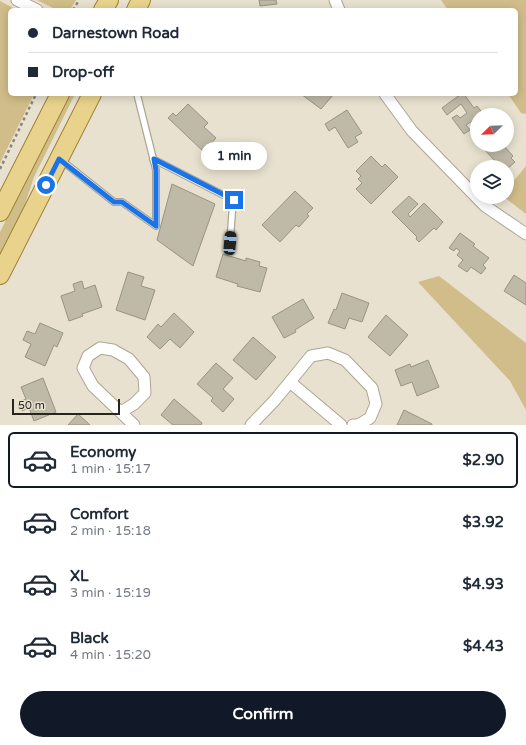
<!DOCTYPE html>
<html lang="en">
<head>
<meta charset="utf-8">
<style>
  :root { --surface:#fff; --page:#f2f2f3; --text:#1f2937; --muted:#747a83; --line:#e0e1e3; --accent:#111827 }
  body { margin:0; font-family:"Varela Round",sans-serif; background:var(--page); color:var(--text); height:100vh; display:flex; flex-direction:column; font-size:15px; white-space:nowrap }
  * { box-sizing:border-box; margin:0 }
  p { font-size:13px; color:var(--muted) }
  .icon { flex:none; width:22px; height:22px; fill:none; stroke:currentColor; stroke-width:2; stroke-linecap:round; stroke-linejoin:round }
  .map { position:relative; height:425px; overflow:hidden }
  .panel { display:flex; flex-direction:column; background:var(--surface); flex:1 }
  .panel>* { flex:none }
  .hud { position:absolute; left:8px; top:8px; width:510px; height:88px; border-radius:6px; box-shadow:0 2px 10px #0003; display:grid; align-content:center; height:88px; padding:0 20px; background:var(--surface) }
  .needle { width:26px; rotate:247deg }
  .controls { position:absolute; left:470px; top:108px; display:grid; gap:8px }
  .controls a { display:grid; place-items:center; width:44px; height:44px; border-radius:50%; background:var(--surface); box-shadow:0 2px 10px #0003; font-size:20px }
  .scale { position:absolute; left:12px; bottom:10px; width:108px; box-sizing:border-box; padding-left:4px; border:2px solid #28261f; border-top:0; font-size:11px; line-height:14px; white-space:nowrap; color:#28261f; -webkit-text-stroke:3px #e8e1cf; paint-order:stroke }
  .end { position:absolute; width:18px; height:18px; margin:-9px; border:5px solid #1a73e8; background:#fff; box-shadow:0 0 0 2px #fff }
  .from { border-radius:50% }
  .bubble { position:absolute; height:28px; border-radius:14px; background:var(--surface); box-shadow:0 2px 10px #0003; font-size:13px; font-weight:700; line-height:28px; text-align:center }
  .car { position:absolute; width:12px; height:24px; margin:-12px -6px; border-radius:5px; box-shadow:0 0 3px 1px #0007; background:linear-gradient(#222 24%,#8ab4d8 0 40%,#222 0 76%,#8ab4d8 0 86%,#222 0) }
  .hud b { display:flex; align-items:center; gap:14px; height:38px; font-size:15px }
  .hud b+b { border-top:1px solid var(--line) }
  .hud i { width:10px; height:10px; background:var(--text) }
  ul { padding:7px 0 0; list-style:none }
  li { display:flex; align-items:center; gap:12px; height:56px; margin:0 8px 6px; padding:0 12px; border:2px solid transparent; border-radius:6px }
  li div { flex:1 }
  li b { display:block; font-size:15px }
  li em { font-style:normal; font-weight:700 }
  li.active { border-color:var(--accent) }
  li>.icon { width:36px; height:36px; stroke-width:1.5 }
  .button { display:flex; gap:8px; margin-top:auto; padding:8px 20px }
  .button a { flex:1; height:46px; border-radius:24px; background:var(--accent); color:#fff; font-size:16px; font-weight:700; line-height:46px; text-align:center }
  .map>svg:first-child { display:block }
  .green { fill:#d1bd89 }
  .building { fill:#bfb9a7; stroke:#999382 }
  .lines { fill:none; stroke-linecap:round; stroke-linejoin:round }
  .lane-casing { stroke:#aca694; stroke-width:8 }
  .street-casing { stroke:#aca694; stroke-width:13 }
  .primary-casing { stroke:#9c8334; stroke-width:20 }
  .path { stroke:#8a8679; stroke-width:2.5; stroke-dasharray:3 3; stroke-linecap:butt }
  .lane { stroke:#fff; stroke-width:5.5 }
  .street { stroke:#fff; stroke-width:11 }
  .primary { stroke:#e9d38c; stroke-width:18 }
  .route { stroke:#1a73e8; stroke-width:5 }
</style>
</head>
<body>
<div class="map">
<svg width="526" height="425" viewBox="0 0 526 425">
  <rect width="100%" height="100%" fill="#e8e1cf"/>
  <!-- green -->
  <g class="green">
    <polygon points="37,0 76,0 70,10 57,10"/>
    <polygon points="441,0 526,0 526,114 521,113 508,94 516,94 516,10 448,10"/>
    <polygon points="0,1 17,10 10,10 10,94 34,94 0,163"/>
    <polygon points="70,94 75,94 34,177 23,210 0,258 0,232"/>
    <polygon points="526,166 526,214 504,197 507,197 507,189"/>
    <polygon points="439,276 526,343 526,410 510,381 418,282"/>
  </g>
  <!-- building -->
  <g class="building">
    <polygon points="259,0 276,0 277,4 260,6"/>
    <polygon points="301,94 332,94 333,95 321,109"/>
    <polygon points="461,94 464,94 474,108 477,106 484,115 477,115 477,123 475,125 472,121 466,125 470,130 464,134 452,118 457,115 460,118 467,113 461,104 447,115 442,108"/>
    <polygon points="188,104 208,123 204,127 216,138 204,152 168,118 173,113 176,116"/>
    <polygon points="347,110 362,133 355,137 358,142 348,148 335,127 329,131 325,124"/>
    <polygon points="480,145 503,145 513,156 511,158 515,162 507,169 507,167 495,167 494,166 497,163"/>
    <polygon points="371,156 382,167 385,164 398,177 371,204 356,189 362,183 358,179 361,176 356,171"/>
    <polygon points="172,184 215,204 193,266 157,240"/>
    <polygon points="295,191 313,208 307,214 309,216 299,227 296,225 280,242 262,225"/>
    <polygon points="409,196 418,204 408,214 410,217 424,203 443,222 436,230 434,228 419,242 416,239 417,237 392,212"/>
    <polygon points="460,233 475,244 473,246 489,258 483,265 486,268 481,274 471,267 467,272 458,266 463,260 457,255 460,251 456,248 454,251 449,248"/>
    <polygon points="223,254 246,261 246,258 260,262 259,266 267,268 260,292 237,286 238,284 216,277"/>
    <polygon points="128,272 144,277 141,286 155,290 145,320 116,310"/>
    <polygon points="514,275 526,283 526,305 504,291"/>
    <polygon points="82,281 84,289 95,285 102,307 82,314 83,316 69,321 61,296 75,291 73,284"/>
    <polygon points="342,293 369,303 362,322 349,318 345,329 328,323 334,309 336,310"/>
    <polygon points="303,299 314,318 295,330 296,332 284,338 272,317"/>
    <polygon points="174,313 194,332 180,348 170,339 160,349 147,337 158,324 161,327"/>
    <polygon points="386,315 408,335 390,356 368,337"/>
    <polygon points="40,323 63,333 57,347 54,345 45,366 25,357 31,344 23,340 27,331 35,334"/>
    <polygon points="253,337 276,357 256,380 233,360"/>
    <polygon points="428,360 439,387 417,396 412,382 401,386 395,370 410,364 411,367"/>
    <polygon points="216,363 233,378 223,389 234,399 223,412 211,401 213,398 197,384"/>
    <polygon points="43,378 56,412 34,421 29,408 22,411 18,402 26,399 21,387"/>
    <polygon points="174,399 202,423 201,425 173,425 161,415"/>
    <polygon points="404,410 432,424 432,425 397,425"/>
    <polygon points="78,414 90,425 68,425"/>
  </g>
  <g class="lines">
    <!-- lane casing -->
    <g class="lane-casing">
      <g id="lane">
        <polyline points="153,159 233,200 230,243"/>
        <polyline points="61,160 114,202 122,202 156,226 156,170 137,94"/>
      </g>
    </g>
    <!-- street casing -->
    <g class="street-casing">
      <g id="street">
        <polyline points="17,0 37,10"/>
        <polyline points="335,0 339,10"/>
        <polyline points="385,94 412,131 485,206 526,234"/>
        <polyline points="290,382 341,425"/>
        <polyline points="121,412 134,404 145,393 144,377 129,359 113,350 100,348 88,356 83,368 93,386 134,425"/>
        <polyline points="251,425 275,400 311,356 328,353 345,360 372,388 376,404 370,418 358,425 353,425"/>
      </g>
    </g>
    <!-- primary casing -->
    <g class="primary-casing">
      <g id="primary">
        <polyline points="103,10 109,0"/>
        <polyline points="136,10 141,0"/>
        <polyline points="0,212 60,94"/>
        <polyline points="0,275 92,94"/>
      </g>
    </g>
    <!-- path -->
    <g class="path">
      <polyline points="73,10 79,0"/>
      <polyline points="0,169 36,94"/>
    </g>
    <!-- lane -->
    <use href="#lane" class="lane"/>
    <!-- street -->
    <use href="#street" class="street"/>
    <!-- primary -->
    <use href="#primary" class="primary"/>
  </g>
  <g class="lines">
    <!-- route -->
    <polyline class="route" points="46,185 59,159 114,202 122,202 156,226 156,170 154,159 234,200"/>
  </g>
</svg>
<div class="controls">
<a><svg class="needle" viewBox="-14 -14 28 28"><path d="M0-13l5 13h-10z" fill="#e53935"/><path d="M0 13l5-13h-10z" fill="#747a83"/></svg></a>
<a><svg class="icon" aria-label="layers" viewBox="0 0 24 24"><path d="M12 4l9 5-9 5-9-5zM3 14l9 5 9-5"/></svg></a>
</div>
<div class="scale">50 m</div>
<i class="end from" style="left:46px;top:185px"></i>
<i class="end" style="left:234px;top:200px"></i>
<div class="bubble" style="left:201px;top:142px;width:66px">1 min</div>
<i class="car" style="left:230px;top:243px;rotate:5deg"></i>
<div class="hud">
<b><i class="from"></i>Darnestown Road</b>
<b><i></i>Drop-off</b>
</div>
</div>
<section class="panel">
<ul>
<li class="active"><svg class="icon" aria-label="car" viewBox="0 0 24 24"><path d="M5 17H2v-5l4-1 3-4h7l3 4 3 1v5h-3M9 17h6M6 11h13"/><circle cx="7" cy="17" r="2"/><circle cx="17" cy="17" r="2"/></svg><div><b>Economy</b><p>1 min · 15:17</p></div><em>$2.90</em></li>
<li><svg class="icon" aria-label="car" viewBox="0 0 24 24"><path d="M5 17H2v-5l4-1 3-4h7l3 4 3 1v5h-3M9 17h6M6 11h13"/><circle cx="7" cy="17" r="2"/><circle cx="17" cy="17" r="2"/></svg><div><b>Comfort</b><p>2 min · 15:18</p></div><em>$3.92</em></li>
<li><svg class="icon" aria-label="car" viewBox="0 0 24 24"><path d="M5 17H2v-5l4-1 3-4h7l3 4 3 1v5h-3M9 17h6M6 11h13"/><circle cx="7" cy="17" r="2"/><circle cx="17" cy="17" r="2"/></svg><div><b>XL</b><p>3 min · 15:19</p></div><em>$4.93</em></li>
<li><svg class="icon" aria-label="car" viewBox="0 0 24 24"><path d="M5 17H2v-5l4-1 3-4h7l3 4 3 1v5h-3M9 17h6M6 11h13"/><circle cx="7" cy="17" r="2"/><circle cx="17" cy="17" r="2"/></svg><div><b>Black</b><p>4 min · 15:20</p></div><em>$4.43</em></li>
</ul>
<div class="button"><a>Confirm</a></div>
</section>
</body>
</html>
